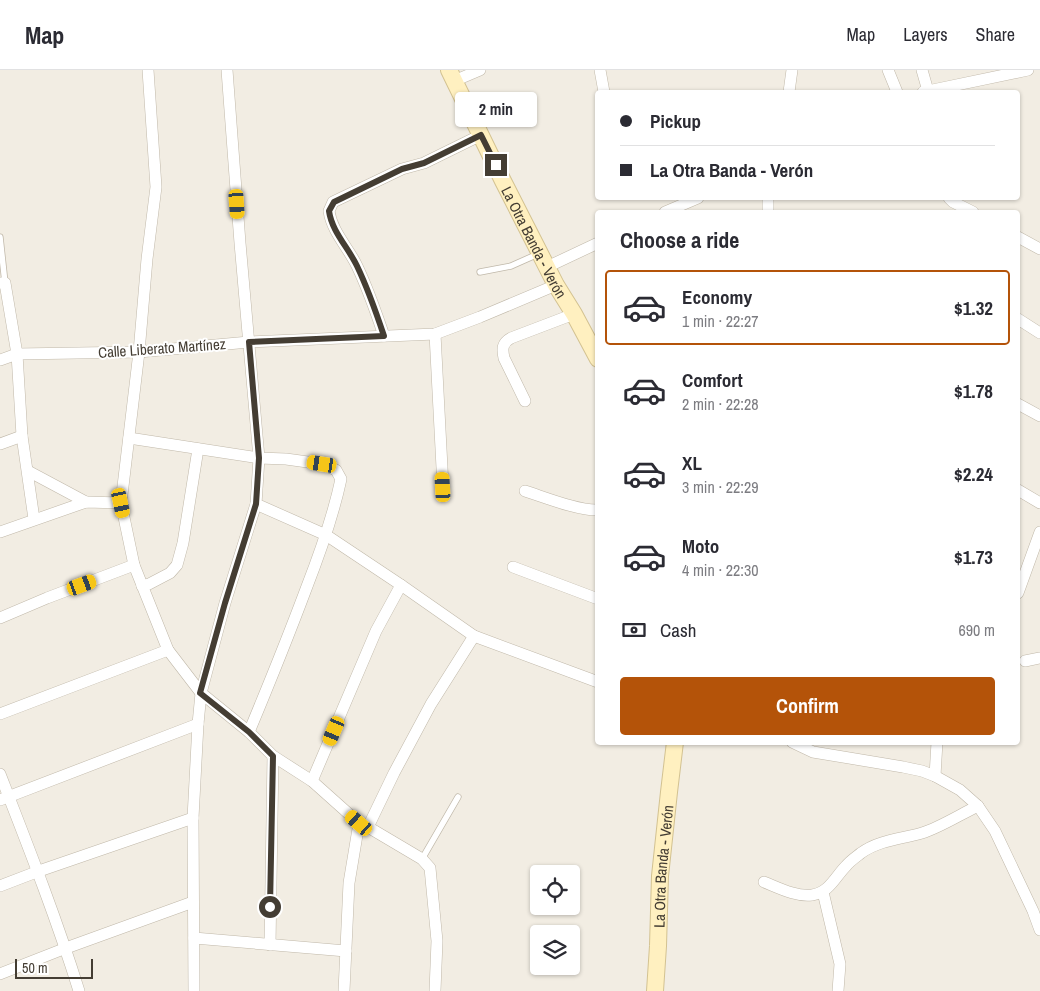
<!DOCTYPE html>
<html lang="en">
<head>
<meta charset="utf-8">
<style>
  :root { --surface:#fff; --page:#f7f7f7; --text:#2b2b33; --muted:#7c7c81; --line:#e1e1e2; --accent:#b45309 }
  body { margin:0; font-family:"Archivo Narrow",sans-serif; background:var(--page); color:var(--text); height:100vh; display:flex; flex-direction:column; font-size:19px; white-space:nowrap }
  * { box-sizing:border-box; margin:0 }
  p { font-size:16px; color:var(--muted) }
  .icon { flex:none; width:28px; height:28px; fill:none; stroke:currentColor; stroke-width:2; stroke-linecap:round; stroke-linejoin:round }
  .map { position:relative; flex:1; overflow:hidden }
  .panel { position:absolute; left:595px; top:140px; width:425px; height:535px; display:flex; flex-direction:column; background:var(--surface); border-radius:5px; box-shadow:0 1px 4px #0004 }
  .panel>* { flex:none }
  .hud { position:absolute; left:595px; top:20px; width:425px; height:110px; border-radius:5px; box-shadow:0 1px 4px #0004; display:grid; align-content:center; height:110px; padding:0 25px; background:var(--surface) }
  .buttons { position:absolute; left:530px; top:795px; display:grid; gap:10px }
  .buttons a { display:grid; place-items:center; width:50px; height:50px; border-radius:5px; background:var(--surface); box-shadow:0 1px 4px #0004; font-size:25px }
  .scale { position:absolute; left:15px; bottom:12px; width:78px; box-sizing:border-box; padding-left:5px; border:2px solid #443d33; border-top:0; font-size:14px; line-height:18px; white-space:nowrap; color:#443d33; -webkit-text-stroke:4px #fff; paint-order:stroke }
  .end { position:absolute; width:22px; height:22px; margin:-11px; border:6px solid #443d33; background:#fff; box-shadow:0 0 0 2px #fff }
  .from { border-radius:50% }
  .bubble { position:absolute; height:35px; border-radius:5px; background:var(--surface); box-shadow:0 1px 4px #0004; font-size:16px; font-weight:700; line-height:35px; text-align:center }
  .car { position:absolute; width:15px; height:30px; margin:-15px -8px; border-radius:6px; box-shadow:0 0 4px 1px #0007; background:linear-gradient(#f5c518 24%,#345 0 40%,#f5c518 0 76%,#345 0 86%,#f5c518 0) }
  .hud b { display:flex; align-items:center; gap:18px; height:48px; font-size:19px }
  .hud b+b { border-top:1px solid var(--line) }
  .hud i { width:12px; height:12px; background:var(--text) }
  ul { padding:0; list-style:none }
  li { display:flex; align-items:center; gap:15px; height:75px; margin:0 10px 8px; padding:0 15px; border:2px solid transparent; border-radius:5px }
  li div { flex:1 }
  li b { display:block; font-size:19px }
  li em { font-style:normal; font-weight:700 }
  li.selected { border-color:var(--accent) }
  li>.icon { width:45px; height:45px; stroke-width:1.5 }
  h2 { padding:0 25px; font-size:22px; line-height:60px }
  .pay { display:flex; align-items:center; gap:12px; height:55px; padding:0 25px; font-size:19px }
  .pay p { margin-inline-start:auto }
  .button { display:flex; gap:10px; margin-top:auto; padding:10px 25px }
  .button a { flex:1; height:58px; border-radius:5px; background:var(--accent); color:#fff; font-size:20px; font-weight:700; line-height:58px; text-align:center }
  header { display:flex; align-items:center; gap:30px; box-sizing:border-box; height:70px; padding:0 25px; background:var(--surface); border-bottom:1px solid var(--line) }
  header strong { font-size:24px }
  nav { display:flex; gap:28px; margin-inline-start:auto; font-size:18px }
  .map>svg:first-child { display:block }
  .lines { fill:none; stroke-linecap:round; stroke-linejoin:round }
  .lane-casing { stroke:#c0b8a9; stroke-width:7 }
  .street-casing { stroke:#c0b8a9; stroke-width:12 }
  .secondary-casing { stroke:#d3c291; stroke-width:18 }
  .lane { stroke:#fff; stroke-width:5.5 }
  .street { stroke:#fff; stroke-width:11 }
  .secondary { stroke:#fff0c0; stroke-width:16 }
  .route { stroke:#443d33; stroke-width:6 }
  .labels { text-anchor:middle; dominant-baseline:central; stroke-width:4; stroke-linejoin:round; paint-order:stroke }
  .street-label { font-size:15px; fill:#443d33; stroke:#fff }
</style>
</head>
<body>
<header>
<strong>Map</strong>
<nav><a>Map</a><a>Layers</a><a>Share</a></nav>
</header>
<div class="map">
<svg width="1040" height="921" viewBox="0 0 1040 921">
  <rect width="100%" height="100%" fill="#f2ede3"/>
  <g class="lines">
    <!-- lane casing -->
    <g class="lane-casing">
      <g id="lane">
        <polyline points="0,167 5,213"/>
        <polyline points="480,202 511,196 538,184"/>
        <polyline points="422,789 458,727"/>
      </g>
    </g>
    <!-- street casing -->
    <g class="street-casing">
      <g id="street">
        <polyline points="148,0 156,117 147,189 139,282 121,433 134,495 168,580 201,623 249,662 273,686 312,711 359,753 368,757 422,789 430,798 437,871 435,921"/>
        <polyline points="227,0 240,173 259,388 256,434 326,465 401,515 474,566 598,612"/>
        <polyline points="600,0 604,22"/>
        <polyline points="888,0 897,22"/>
        <polyline points="922,0 928,21"/>
        <polyline points="454,11 480,0"/>
        <polyline points="789,22 792,0"/>
        <polyline points="923,22 1028,0"/>
        <polyline points="949,128 953,132 973,142"/>
        <polyline points="665,142 698,128"/>
        <polyline points="768,142 768,128"/>
        <polyline points="1018,167 1040,179"/>
        <polyline points="547,197 598,173"/>
        <polyline points="0,213 5,213 17,284 22,366 34,449"/>
        <polyline points="1018,249 1040,263"/>
        <polyline points="435,264 443,417"/>
        <path d="M 384,266 C 376,242 368,219 357,196 C 348,177 332,162 329,141 L 333,132 L 402,99 L 424,93 L 481,65"/>
        <polyline points="0,290 17,284 139,282 249,272 435,264 480,247 556,215"/>
        <path d="M 525,331 L 504,288 C 502,279 502,273 511,268 L 574,244"/>
        <polyline points="1018,334 1040,346"/>
        <path d="M 129,368 L 259,388 L 286,389 L 322,394 L 336,400 L 341,409 C 333,447 320,483 306,519 C 288,567 269,614 249,662"/>
        <polyline points="0,374 22,366"/>
        <polyline points="28,401 86,432"/>
        <polyline points="1018,420 1040,433"/>
        <path d="M 525,421 C 544,427 579,441 598,440"/>
        <polyline points="0,462 86,432 121,433"/>
        <polyline points="513,497 598,529"/>
        <polyline points="142,516 149,514 170,503 177,495 183,473 198,379"/>
        <polyline points="1018,523 1040,462"/>
        <polyline points="0,548 47,528 134,495"/>
        <polyline points="1025,591 1040,588"/>
        <polyline points="0,644 168,580"/>
        <polyline points="792,672 813,682 903,697 922,701 935,706 960,720 978,736 995,761 1033,841 1040,860"/>
        <path d="M 0,704 C 28,776 56,847 79,921"/>
        <polyline points="935,706 937,672"/>
        <polyline points="312,711 376,561 401,515"/>
        <polyline points="0,730 198,654"/>
        <polyline points="368,757 394,703 431,634 474,566"/>
        <path d="M 764,812 C 779,818 796,827 812,825 C 830,822 835,807 846,796 C 850,791 856,787 861,783 C 879,770 901,769 922,763 C 939,758 961,744 978,736"/>
        <polyline points="0,816 39,801 193,748"/>
        <polyline points="823,822 840,894 838,921"/>
        <polyline points="194,868 346,881"/>
        <polyline points="270,875 273,686"/>
        <polyline points="0,904 66,878 193,832"/>
        <polyline points="194,921 193,748 198,654 201,623 225,533 256,434"/>
        <polyline points="344,921 349,813 359,753"/>
      </g>
    </g>
    <!-- secondary casing -->
    <g class="secondary-casing">
      <g id="secondary">
        <path id="s1" d="M 449,0 L 503,111 L 556,215 L 574,244 L 598,289"/>
        <path id="s2" d="M 655,921 L 658,876 L 660,806 L 669,722 L 675,672"/>
      </g>
    </g>
    <!-- lane -->
    <use href="#lane" class="lane"/>
    <!-- street -->
    <use href="#street" class="street"/>
    <!-- secondary -->
    <use href="#secondary" class="secondary"/>
  </g>
  <g class="lines">
    <!-- route -->
    <path class="route" d="M 270,837 L 273,686 L 249,662 L 200,623 L 225,533 L 256,434 L 259,388 L 249,272 L 384,266 C 376,242 368,219 357,196 C 348,177 332,162 329,141 L 334,132 L 402,99 L 424,93 L 481,65 L 496,95"/>
  </g>
  <g class="labels">
    <!-- street labels -->
    <g class="street-label">
      <text stroke="none"><textPath href="#s1" startOffset="192">La Otra Banda - Verón</textPath></text>
      <text transform="translate(162 278) rotate(-4)">Calle Liberato Martínez</text>
      <text stroke="none"><textPath href="#s2" startOffset="125">La Otra Banda - Verón</textPath></text>
    </g>
  </g>
</svg>
<div class="buttons">
<a><svg class="icon" aria-label="locate" viewBox="0 0 24 24"><circle cx="12" cy="12" r="6"/><path d="M12 2v4M12 18v4M2 12h4M18 12h4"/></svg></a>
<a><svg class="icon" aria-label="layers" viewBox="0 0 24 24"><path d="M12 4l9 5-9 5-9-5zM3 14l9 5 9-5"/></svg></a>
</div>
<div class="scale">50 m</div>
<i class="end from" style="left:270px;top:837px"></i>
<i class="end" style="left:496px;top:95px"></i>
<div class="bubble" style="left:455px;top:22px;width:82px">2 min</div>
<i class="car" style="left:237px;top:134px;rotate:176deg"></i>
<i class="car" style="left:322px;top:394px;rotate:279deg"></i>
<i class="car" style="left:443px;top:417px;rotate:357deg"></i>
<i class="car" style="left:121px;top:433px;rotate:168deg"></i>
<i class="car" style="left:82px;top:515px;rotate:70deg"></i>
<i class="car" style="left:334px;top:661px;rotate:203deg"></i>
<i class="car" style="left:359px;top:753px;rotate:311deg"></i>
<div class="hud">
<b><i class="from"></i>Pickup</b>
<b><i></i>La Otra Banda - Verón</b>
</div>
<section class="panel">
<h2>Choose a ride</h2>
<ul>
<li class="selected"><svg class="icon" aria-label="car" viewBox="0 0 24 24"><path d="M5 17H2v-5l4-1 3-4h7l3 4 3 1v5h-3M9 17h6M6 11h13"/><circle cx="7" cy="17" r="2"/><circle cx="17" cy="17" r="2"/></svg><div><b>Economy</b><p>1 min · 22:27</p></div><em>$1.32</em></li>
<li><svg class="icon" aria-label="car" viewBox="0 0 24 24"><path d="M5 17H2v-5l4-1 3-4h7l3 4 3 1v5h-3M9 17h6M6 11h13"/><circle cx="7" cy="17" r="2"/><circle cx="17" cy="17" r="2"/></svg><div><b>Comfort</b><p>2 min · 22:28</p></div><em>$1.78</em></li>
<li><svg class="icon" aria-label="car" viewBox="0 0 24 24"><path d="M5 17H2v-5l4-1 3-4h7l3 4 3 1v5h-3M9 17h6M6 11h13"/><circle cx="7" cy="17" r="2"/><circle cx="17" cy="17" r="2"/></svg><div><b>XL</b><p>3 min · 22:29</p></div><em>$2.24</em></li>
<li><svg class="icon" aria-label="car" viewBox="0 0 24 24"><path d="M5 17H2v-5l4-1 3-4h7l3 4 3 1v5h-3M9 17h6M6 11h13"/><circle cx="7" cy="17" r="2"/><circle cx="17" cy="17" r="2"/></svg><div><b>Moto</b><p>4 min · 22:30</p></div><em>$1.73</em></li>
</ul>
<div class="pay"><svg class="icon" aria-label="cash" viewBox="0 0 24 24"><path d="M3 7h18v10H3z"/><circle cx="12" cy="12" r="2"/></svg>Cash<p>690 m</p></div>
<div class="button"><a>Confirm</a></div>
</section>
</div>
</body>
</html>
